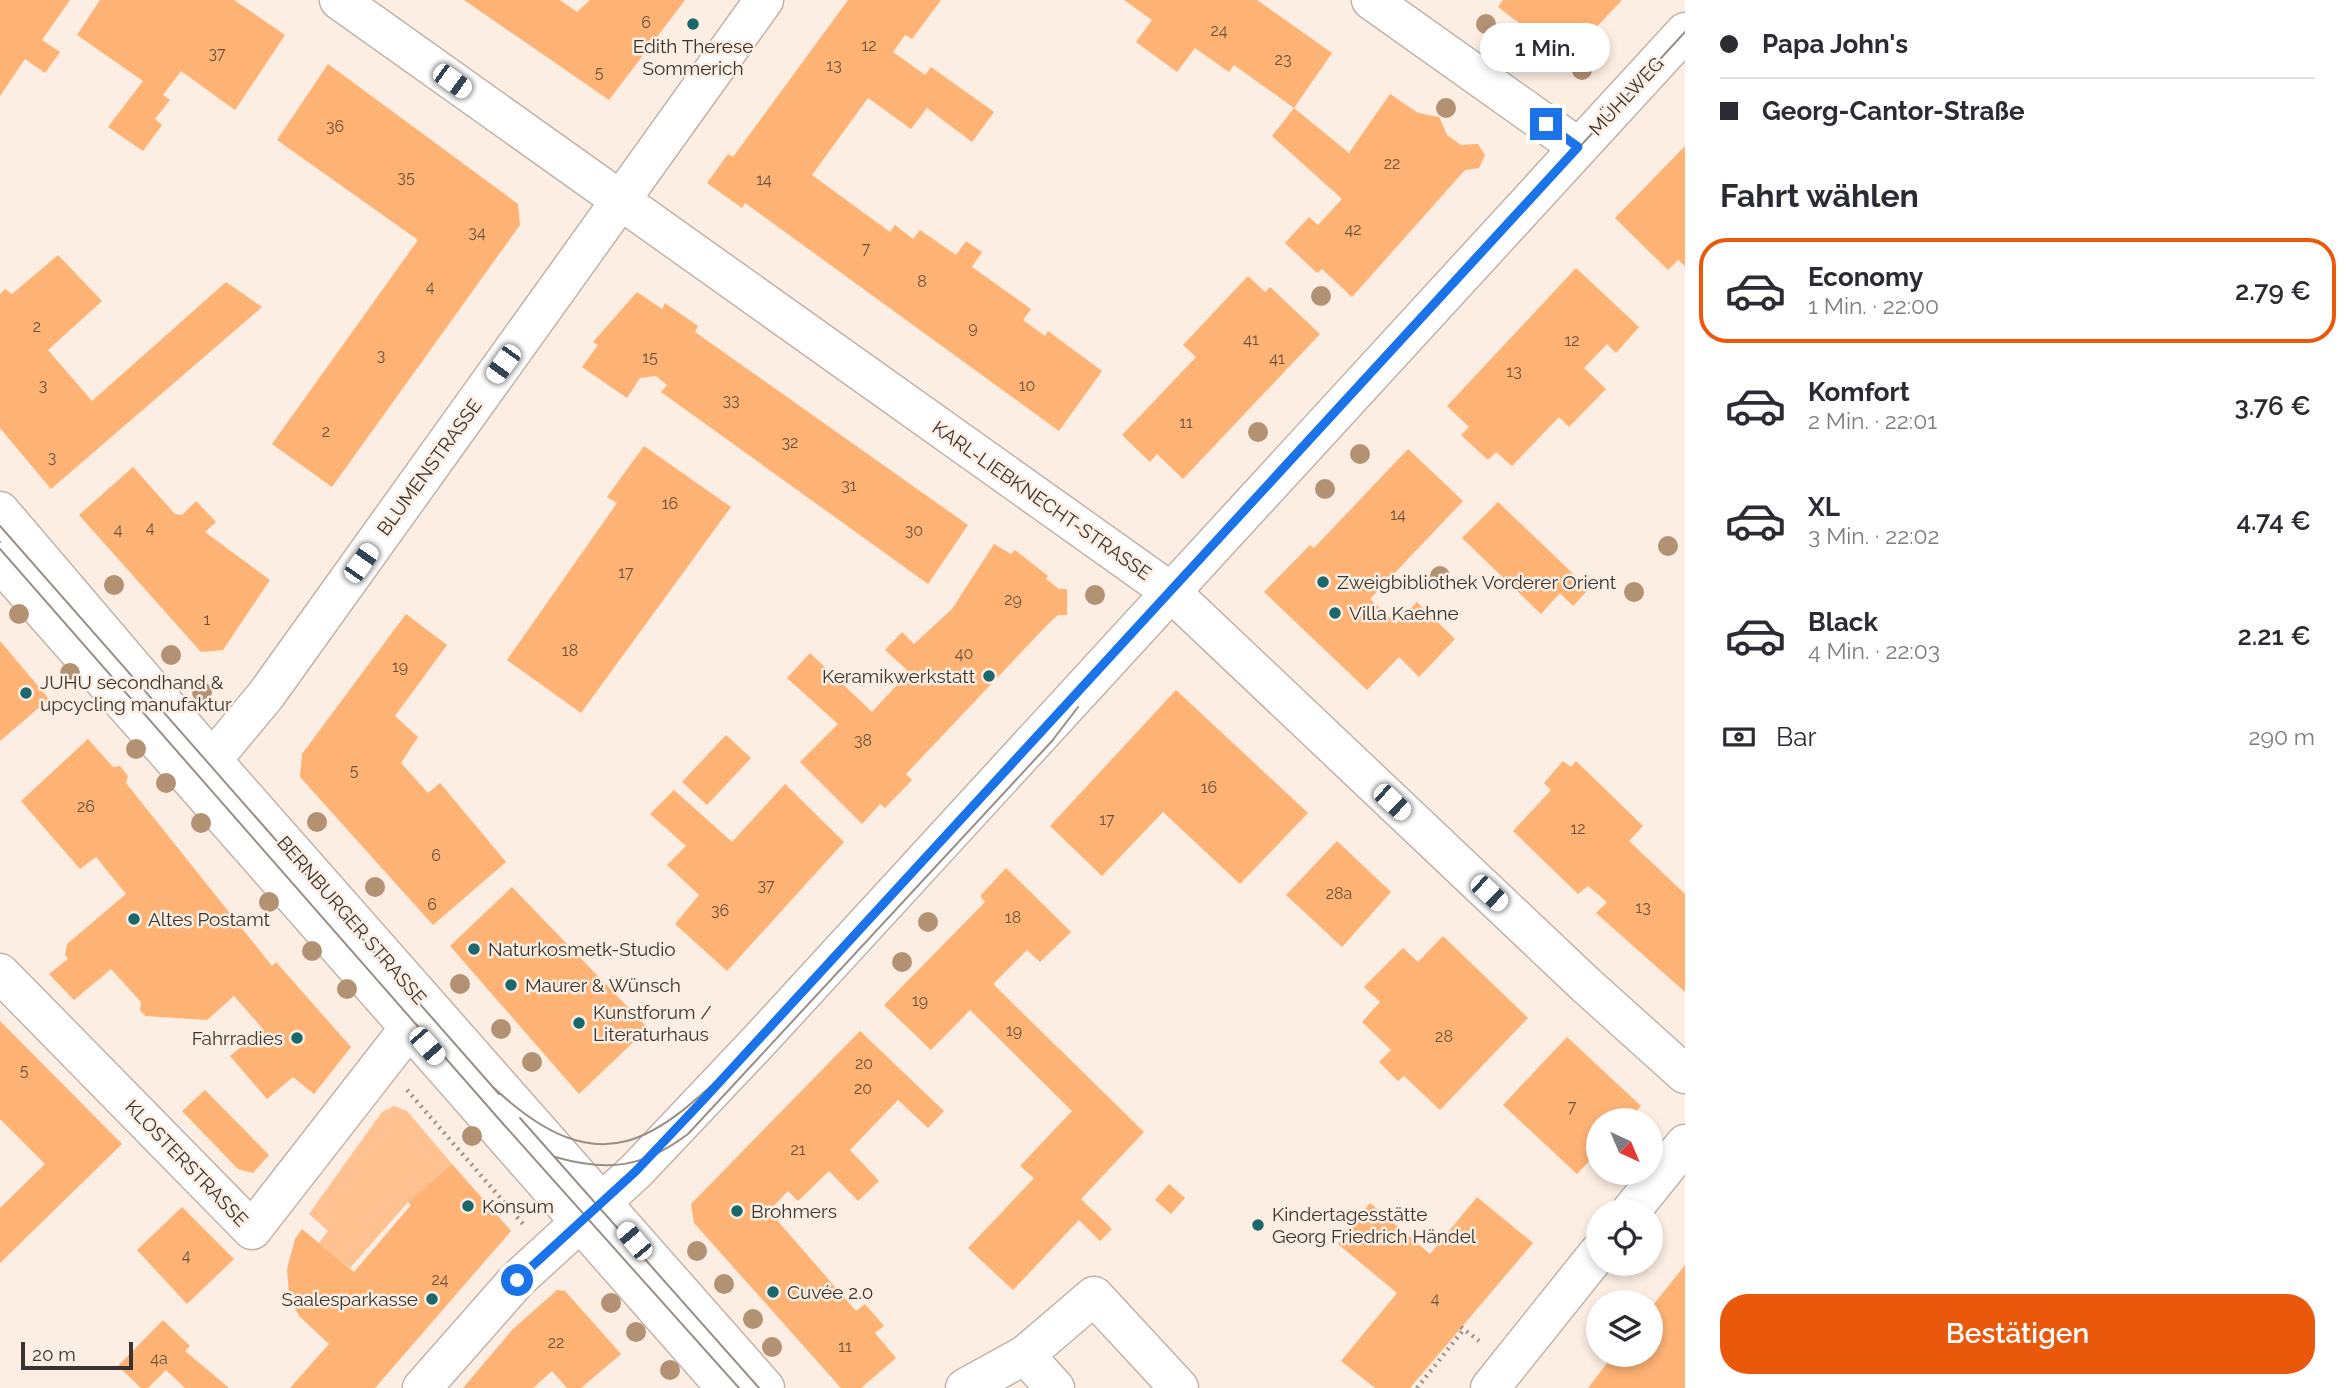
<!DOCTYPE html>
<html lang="de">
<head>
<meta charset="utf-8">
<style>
  :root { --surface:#fff; --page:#f7f7f7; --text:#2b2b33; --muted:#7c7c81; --line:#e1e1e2; --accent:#ea580c }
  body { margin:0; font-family:Raleway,sans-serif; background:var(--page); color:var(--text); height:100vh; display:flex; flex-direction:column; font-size:26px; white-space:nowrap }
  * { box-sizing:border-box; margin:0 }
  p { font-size:23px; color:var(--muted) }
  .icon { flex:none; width:38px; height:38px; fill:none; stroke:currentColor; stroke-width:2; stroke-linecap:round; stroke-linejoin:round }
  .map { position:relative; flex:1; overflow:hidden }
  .drawer { display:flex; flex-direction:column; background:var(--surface); width:665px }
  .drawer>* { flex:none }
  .guide { display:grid; align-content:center; height:154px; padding:0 35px; background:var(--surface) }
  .needle { width:46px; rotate:136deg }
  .buttons { position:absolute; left:1586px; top:1108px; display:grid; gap:14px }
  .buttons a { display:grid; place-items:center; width:77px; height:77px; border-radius:50%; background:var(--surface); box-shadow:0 4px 10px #0003; font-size:35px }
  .scale { position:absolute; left:21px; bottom:18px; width:112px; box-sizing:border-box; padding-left:7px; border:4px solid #39342f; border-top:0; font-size:19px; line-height:24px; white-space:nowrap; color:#39342f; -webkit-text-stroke:5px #fdeee3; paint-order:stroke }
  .end { position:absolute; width:32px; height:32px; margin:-16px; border:9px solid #1a73e8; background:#fff; box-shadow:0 0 0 4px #fff }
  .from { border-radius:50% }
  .bubble { position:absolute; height:49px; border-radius:24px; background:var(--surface); box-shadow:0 4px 10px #0003; font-size:23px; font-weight:600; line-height:49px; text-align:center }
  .car { position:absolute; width:21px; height:42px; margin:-21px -10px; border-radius:9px; box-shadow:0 0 5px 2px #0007; background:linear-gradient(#fff 24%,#345 0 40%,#fff 0 76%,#345 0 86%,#fff 0) }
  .guide b { display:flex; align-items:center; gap:24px; height:66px; font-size:26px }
  .guide b+b { border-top:2px solid var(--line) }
  .guide i { width:18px; height:18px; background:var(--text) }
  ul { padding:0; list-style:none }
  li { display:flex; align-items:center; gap:21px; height:105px; margin:0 14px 10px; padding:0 21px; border:4px solid transparent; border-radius:28px }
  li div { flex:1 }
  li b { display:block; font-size:26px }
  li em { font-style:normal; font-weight:600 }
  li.selected { border-color:var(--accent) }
  li>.icon { width:63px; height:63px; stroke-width:1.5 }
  h2 { padding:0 35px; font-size:32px; line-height:84px }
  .pay { display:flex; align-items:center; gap:18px; height:77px; padding:0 35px; font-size:26px }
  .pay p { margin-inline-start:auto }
  .cta { display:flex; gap:14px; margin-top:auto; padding:14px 35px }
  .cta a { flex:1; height:80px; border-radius:28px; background:var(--accent); color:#fff; font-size:28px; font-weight:600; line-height:80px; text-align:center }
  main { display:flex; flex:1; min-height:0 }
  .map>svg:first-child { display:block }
  .green { fill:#ffc190 }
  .building { fill:#feb274 }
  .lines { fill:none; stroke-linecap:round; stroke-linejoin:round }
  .minor-casing { stroke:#c1b3a9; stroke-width:41 }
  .path { stroke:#9a9088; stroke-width:4.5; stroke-dasharray:2 5; stroke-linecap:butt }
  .minor { stroke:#fff; stroke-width:38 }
  .tram { stroke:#998f87; stroke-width:2 }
  .tree { fill:#b39173 }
  .route { stroke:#1a73e8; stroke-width:9 }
  .poi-dot { fill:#1b686c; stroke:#fdeee3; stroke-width:2.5 }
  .labels { text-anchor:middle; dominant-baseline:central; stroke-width:5; stroke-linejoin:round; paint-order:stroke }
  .number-label { font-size:16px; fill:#6a5440 }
  .poi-label { font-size:19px; fill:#39342f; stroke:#fdeee3; text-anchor:start }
  .street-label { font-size:19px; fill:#39342f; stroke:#fdeee3 }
</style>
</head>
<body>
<main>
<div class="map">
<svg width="1685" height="1388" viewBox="0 0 1685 1388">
  <rect width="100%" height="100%" fill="#fdeee3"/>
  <!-- green -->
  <polygon class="green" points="394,1106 407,1111 452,1164 408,1202 350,1268 319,1243 328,1231 309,1214 382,1112"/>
  <!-- building -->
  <g class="building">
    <polygon points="0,0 70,0 42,40 60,52 45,73 25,59 0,96"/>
    <polygon points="100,0 234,0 285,35 235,110 181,71 163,95 170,100 155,119 162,125 143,151 108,127 143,81 77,35"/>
    <polygon points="464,0 560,0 577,12 590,0 685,0 609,100"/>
    <polygon points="848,0 941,0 912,39 905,35 893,52 925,75 931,67 994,112 972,142 927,108 911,129 868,98 812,175 890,232 895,225 913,239 920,230 956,255 966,241 982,252 972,267 1031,309 1023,320 1045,336 1048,331 1102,371 1059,431 745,203 742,208 707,183 728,154 733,157"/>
    <polygon points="1124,0 1257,0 1332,53 1294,108 1234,65 1229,72 1195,48 1177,72 1136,42 1152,20"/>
    <polygon points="1503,0 1622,0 1573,52 1558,53 1498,7"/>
    <polygon points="328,64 518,204 520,225 332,487 272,444 418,240 277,140"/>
    <polygon points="1390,94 1418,113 1439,117 1447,135 1461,145 1478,144 1485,155 1479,168 1465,170 1352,297 1322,269 1317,273 1285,243 1309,217 1318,225 1342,199 1272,136 1294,108 1349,153"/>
    <polygon points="1685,146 1685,266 1678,260 1668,270 1615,218"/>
    <polygon points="58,255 102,301 48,350 92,401 226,282 262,307 51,489 0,428 0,294 5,289 12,294"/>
    <polygon points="1576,268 1639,327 1616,353 1607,344 1584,368 1606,389 1569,427 1559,417 1512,466 1496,452 1488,460 1461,435 1469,427 1447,406"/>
    <polygon points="1248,276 1265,292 1270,287 1320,334 1183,479 1157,454 1150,462 1122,435 1196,357 1183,345"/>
    <polygon points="637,292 662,309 665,303 698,326 695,332 968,525 928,584 661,392 667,385 656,376 640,378 627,398 582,367 598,345 593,342"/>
    <polygon points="644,446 731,507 581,713 507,660 617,503 607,497"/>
    <polygon points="1408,449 1463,501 1370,599 1396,624 1417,602 1455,639 1419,677 1399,657 1367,690 1264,592 1310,545 1314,548"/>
    <polygon points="133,467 175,514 182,515 196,501 216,522 205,532 270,580 223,650 201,652 79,515"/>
    <polygon points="1498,502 1589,589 1573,606 1560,593 1541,614 1462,538"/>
    <polygon points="994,544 1011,554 1015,550 1048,576 1046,579 1059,589 1067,589 1067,615 1058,615 1047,625 906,774 912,780 885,808 880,804 862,824 800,762 838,724 787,678 810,653 872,712 907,674 906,669 885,650 902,632 914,644 952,609"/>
    <polygon points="406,614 447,645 395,716 418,737 401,763 428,793 440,783 506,862 433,925 300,777 302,754"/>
    <polygon points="0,641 49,699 0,741"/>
    <polygon points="1176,690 1308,813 1240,884 1163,812 1102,876 1050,826"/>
    <polygon points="726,735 751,758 707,805 682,782"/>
    <polygon points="88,739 113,767 120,766 128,776 126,783 272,966 276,962 351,1047 314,1094 293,1077 267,1099 230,1056 263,1029 234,996 207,1020 145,1016 140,1010 141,1002 111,969 74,1000 49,974 68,959 65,955 67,944 126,894 96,857 80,869 21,801"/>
    <polygon points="1563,761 1571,767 1576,761 1643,826 1629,841 1685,894 1685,992 1596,913 1607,902 1588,886 1578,894 1513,831 1551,790 1544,783"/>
    <polygon points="785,784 844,842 727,971 675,924 699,895 667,865 686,846 650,814 674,790 732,842"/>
    <polygon points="1337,841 1391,892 1342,947 1286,895"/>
    <polygon points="1006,868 1071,932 1040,962 1027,950 993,984 1144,1132 1081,1199 1112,1229 1100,1241 1079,1220 1013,1290 968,1248 1034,1178 1020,1166 1072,1111 970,1010 931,1050 884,1005 985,902 980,896"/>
    <polygon points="512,887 648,1028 579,1094 450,946"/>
    <polygon points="1443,936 1528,1018 1440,1110 1404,1076 1398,1081 1379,1062 1391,1050 1362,1022 1380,1002 1364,987 1403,948 1418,962"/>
    <polygon points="0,1021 122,1144 0,1263 0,1208 45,1164 0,1119"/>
    <polygon points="860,1031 944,1111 928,1128 898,1100 850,1150 879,1181 858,1201 829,1171 798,1201 788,1191 769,1211 856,1311 865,1304 884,1326 875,1333 896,1358 861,1388 841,1388 694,1223 691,1204"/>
    <polygon points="1567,1037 1641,1106 1628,1120 1598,1120 1598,1152 1577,1174 1503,1105"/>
    <polygon points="205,1090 269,1155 253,1173 238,1169 182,1111"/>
    <polygon points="452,1164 511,1231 375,1388 290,1388 329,1344 299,1316 289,1296 287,1269 295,1239 302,1229 354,1272 411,1205 408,1202"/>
    <polygon points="1169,1184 1185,1198 1171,1214 1155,1200"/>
    <polygon points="1477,1197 1533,1243 1410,1388 1375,1388 1341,1361 1397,1293 1338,1244 1370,1203 1430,1254"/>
    <polygon points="182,1207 234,1259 187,1304 137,1250"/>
    <polygon points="1685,1265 1685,1388 1588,1388 1614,1354 1650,1354 1650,1309"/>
    <polygon points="557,1290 565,1291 621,1354 581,1388 567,1388 552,1371 533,1388 463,1388 513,1329"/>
    <polygon points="163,1320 190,1346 185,1351 229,1388 185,1388 166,1370 148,1388 141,1388 118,1366"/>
  </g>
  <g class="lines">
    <!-- minor casing -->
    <g class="minor-casing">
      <g id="minor">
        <polyline points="339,0 1171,592 1586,985 1685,1074"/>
        <polyline points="1371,0 1578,147"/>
        <polyline points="0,511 212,760 765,1388"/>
        <polyline points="0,562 726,1388"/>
        <polyline points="212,760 266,695 764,0"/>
        <polyline points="0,973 252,1230 410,1027"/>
        <polyline points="1631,1211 1685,1144"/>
        <polyline points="1025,1355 1094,1296 1179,1388"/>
        <polyline points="422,1388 517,1280 636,1171 759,1041 1685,32"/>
        <polyline points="965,1388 1025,1355 1055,1388"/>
        <polyline points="1490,1388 1598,1253"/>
      </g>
    </g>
    <!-- path -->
    <g class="path">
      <polyline points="407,1090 523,1224"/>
      <polyline points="1461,1327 1479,1341"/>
      <polyline points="1417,1388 1464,1329"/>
    </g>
    <!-- minor -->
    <use href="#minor" class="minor"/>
    <!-- tram -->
    <g class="tram">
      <polyline points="0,526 499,1094"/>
      <polyline points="0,549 505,1126 739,1388"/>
      <path d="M 494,1088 C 611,1197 665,1129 759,1041 L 1685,32"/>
      <polyline points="520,1118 759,1388"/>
      <path d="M 555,1157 C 608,1172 643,1168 688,1134 L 1052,741 L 1078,707"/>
    </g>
  </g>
  <!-- trees -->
  <g class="tree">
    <circle cx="1486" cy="24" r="10"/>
    <circle cx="1582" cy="70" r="10"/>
    <circle cx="1446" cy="108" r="10"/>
    <circle cx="1321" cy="296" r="10"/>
    <circle cx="1258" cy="432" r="10"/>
    <circle cx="1360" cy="454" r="10"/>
    <circle cx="1325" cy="489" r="10"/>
    <circle cx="1668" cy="546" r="10"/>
    <circle cx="1440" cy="576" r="10"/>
    <circle cx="114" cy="585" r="10"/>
    <circle cx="1634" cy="592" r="10"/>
    <circle cx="1095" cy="595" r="10"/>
    <circle cx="19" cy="614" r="10"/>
    <circle cx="171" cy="655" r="10"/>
    <circle cx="70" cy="673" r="10"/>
    <circle cx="202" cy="692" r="10"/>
    <circle cx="136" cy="749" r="10"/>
    <circle cx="166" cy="783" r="10"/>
    <circle cx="317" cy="822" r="10"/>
    <circle cx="201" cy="823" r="10"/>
    <circle cx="375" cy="887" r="10"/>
    <circle cx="269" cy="902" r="10"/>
    <circle cx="928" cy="922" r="10"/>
    <circle cx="312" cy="951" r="10"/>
    <circle cx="902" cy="962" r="10"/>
    <circle cx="460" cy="984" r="10"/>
    <circle cx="347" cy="989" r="10"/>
    <circle cx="501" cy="1029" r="10"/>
    <circle cx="532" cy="1062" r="10"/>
    <circle cx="472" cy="1136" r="10"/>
    <circle cx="697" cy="1251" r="10"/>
    <circle cx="724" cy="1284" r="10"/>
    <circle cx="611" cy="1303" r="10"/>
    <circle cx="753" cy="1319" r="10"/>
    <circle cx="636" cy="1332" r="10"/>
    <circle cx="772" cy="1347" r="10"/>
    <circle cx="670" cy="1370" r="10"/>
  </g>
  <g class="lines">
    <!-- route -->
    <polyline class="route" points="517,1280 636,1171 704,1099 1578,147 1546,124"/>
  </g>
  <!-- markers -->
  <g class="poi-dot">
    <circle cx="693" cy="24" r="7"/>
    <circle cx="1323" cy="582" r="7"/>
    <circle cx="1335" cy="613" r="7"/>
    <circle cx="989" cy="676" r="7"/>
    <circle cx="26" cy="693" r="7"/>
    <circle cx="134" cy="919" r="7"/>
    <circle cx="474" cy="949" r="7"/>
    <circle cx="511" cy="985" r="7"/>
    <circle cx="579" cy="1023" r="7"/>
    <circle cx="297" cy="1038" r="7"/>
    <circle cx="468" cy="1206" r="7"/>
    <circle cx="737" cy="1211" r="7"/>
    <circle cx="1258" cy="1225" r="7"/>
    <circle cx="773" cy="1292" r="7"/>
    <circle cx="432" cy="1299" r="7"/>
  </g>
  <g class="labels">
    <!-- number labels -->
    <g class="number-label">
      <text x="646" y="22">6</text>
      <text x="1219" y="30">24</text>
      <text x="869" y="45">12</text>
      <text x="217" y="53">37</text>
      <text x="1283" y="59">23</text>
      <text x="834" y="65">13</text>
      <text x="599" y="72">5</text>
      <text x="335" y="126">36</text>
      <text x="1392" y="163">22</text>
      <text x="406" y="177">35</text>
      <text x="764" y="179">14</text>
      <text x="1353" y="229">42</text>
      <text x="477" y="232">34</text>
      <text x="866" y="248">7</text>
      <text x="922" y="281">8</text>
      <text x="430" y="286">4</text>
      <text x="37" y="326">2</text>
      <text x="973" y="327">9</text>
      <text x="1251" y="339">41</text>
      <text x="1572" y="340">12</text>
      <text x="381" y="355">3</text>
      <text x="650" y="357">15</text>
      <text x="1277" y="358">41</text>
      <text x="1514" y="371">13</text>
      <text x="43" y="385">3</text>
      <text x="1027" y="385">10</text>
      <text x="731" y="400">33</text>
      <text x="1186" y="422">11</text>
      <text x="326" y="431">2</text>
      <text x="790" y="442">32</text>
      <text x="52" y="457">3</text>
      <text x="849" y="485">31</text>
      <text x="670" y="503">16</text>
      <text x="1398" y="514">14</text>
      <text x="150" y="527">4</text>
      <text x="118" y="529">4</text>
      <text x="914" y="530">30</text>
      <text x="626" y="572">17</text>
      <text x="1013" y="599">29</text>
      <text x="207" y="619">1</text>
      <text x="570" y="650">18</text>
      <text x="964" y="653">40</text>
      <text x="400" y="666">19</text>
      <text x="863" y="740">38</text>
      <text x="354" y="770">5</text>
      <text x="1209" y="787">16</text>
      <text x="86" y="806">26</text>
      <text x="1107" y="819">17</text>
      <text x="1578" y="828">12</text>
      <text x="436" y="855">6</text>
      <text x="766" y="885">37</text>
      <text x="1339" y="893">28a</text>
      <text x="432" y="904">6</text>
      <text x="1643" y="907">13</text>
      <text x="720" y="910">36</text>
      <text x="1013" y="917">18</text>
      <text x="920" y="1000">19</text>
      <text x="1014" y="1030">19</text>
      <text x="1444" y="1036">28</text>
      <text x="864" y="1063">20</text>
      <text x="24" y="1070">5</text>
      <text x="863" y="1088">20</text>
      <text x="1572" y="1106">7</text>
      <text x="798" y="1149">21</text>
      <text x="186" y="1255">4</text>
      <text x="440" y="1279">24</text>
      <text x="1435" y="1298">4</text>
      <text x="556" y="1342">22</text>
      <text x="845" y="1346">11</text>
      <text x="159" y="1358">4a</text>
    </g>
    <!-- poi labels -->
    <g class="poi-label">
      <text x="693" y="46" text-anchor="middle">Edith Therese<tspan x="693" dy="22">Sommerich</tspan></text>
      <text x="1337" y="582">Zweigbibliothek Vorderer Orient</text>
      <text x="1349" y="613">Villa Kaehne</text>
      <text x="975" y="676" text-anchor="end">Keramikwerkstatt</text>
      <text x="40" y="682">JUHU secondhand &amp;<tspan x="40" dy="22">upcycling manufaktur</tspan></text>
      <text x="148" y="919">Altes Postamt</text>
      <text x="488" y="949">Naturkosmetk-Studio</text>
      <text x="525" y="985">Maurer &amp; Wünsch</text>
      <text x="593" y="1012">Kunstforum /<tspan x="593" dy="22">Literaturhaus</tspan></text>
      <text x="283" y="1038" text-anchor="end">Fahrradies</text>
      <text x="482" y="1206">Konsum</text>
      <text x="751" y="1211">Brohmers</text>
      <text x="1272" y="1214">Kindertagesstätte<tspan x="1272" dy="22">Georg Friedrich Händel</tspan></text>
      <text x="787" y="1292">Cuvée 2.0</text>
      <text x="418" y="1299" text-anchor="end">Saalesparkasse</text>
    </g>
    <!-- street labels -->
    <g class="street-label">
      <text transform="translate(1626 96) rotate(-47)">MÜHLWEG</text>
      <text transform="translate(429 467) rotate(-54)">BLUMENSTRASSE</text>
      <text transform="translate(1042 500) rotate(35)">KARL-LIEBKNECHT-STRASSE</text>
      <text transform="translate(352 920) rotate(49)">BERNBURGER STRASSE</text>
      <text transform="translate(187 1163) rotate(46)">KLOSTERSTRASSE</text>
    </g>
  </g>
</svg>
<div class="buttons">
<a><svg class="needle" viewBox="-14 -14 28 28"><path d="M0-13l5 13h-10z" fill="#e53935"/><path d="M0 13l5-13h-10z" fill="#7c7c81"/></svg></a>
<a><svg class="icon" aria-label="locate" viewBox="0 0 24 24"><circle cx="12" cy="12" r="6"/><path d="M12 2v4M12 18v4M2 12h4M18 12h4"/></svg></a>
<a><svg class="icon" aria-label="layers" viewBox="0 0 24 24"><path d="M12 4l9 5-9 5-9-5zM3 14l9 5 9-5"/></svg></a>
</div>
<div class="scale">20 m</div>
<i class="end from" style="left:517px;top:1280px"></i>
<i class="end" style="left:1546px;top:124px"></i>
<div class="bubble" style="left:1480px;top:23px;width:130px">1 Min.</div>
<i class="car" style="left:452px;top:81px;rotate:126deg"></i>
<i class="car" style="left:503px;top:364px;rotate:216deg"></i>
<i class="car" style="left:361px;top:563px;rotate:35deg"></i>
<i class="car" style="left:1392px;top:802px;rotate:133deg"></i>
<i class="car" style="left:1489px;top:893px;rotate:133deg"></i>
<i class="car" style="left:427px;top:1046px;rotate:139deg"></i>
<i class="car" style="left:634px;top:1241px;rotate:320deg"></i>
</div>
<section class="drawer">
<div class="guide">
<b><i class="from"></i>Papa John's</b>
<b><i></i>Georg-Cantor-Straße</b>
</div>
<h2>Fahrt wählen</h2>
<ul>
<li class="selected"><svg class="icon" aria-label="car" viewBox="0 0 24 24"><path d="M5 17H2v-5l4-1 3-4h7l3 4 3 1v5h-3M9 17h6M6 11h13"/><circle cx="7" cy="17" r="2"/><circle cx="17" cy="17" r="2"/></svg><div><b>Economy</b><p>1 Min. · 22:00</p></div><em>2.79 €</em></li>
<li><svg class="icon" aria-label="car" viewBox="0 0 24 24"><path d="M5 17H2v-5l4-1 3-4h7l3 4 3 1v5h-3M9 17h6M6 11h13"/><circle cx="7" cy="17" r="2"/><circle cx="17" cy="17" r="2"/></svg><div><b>Komfort</b><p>2 Min. · 22:01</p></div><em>3.76 €</em></li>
<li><svg class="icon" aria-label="car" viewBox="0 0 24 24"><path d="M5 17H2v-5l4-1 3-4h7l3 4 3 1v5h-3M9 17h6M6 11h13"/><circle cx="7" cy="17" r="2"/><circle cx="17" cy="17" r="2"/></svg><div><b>XL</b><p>3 Min. · 22:02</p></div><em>4.74 €</em></li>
<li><svg class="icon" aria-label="car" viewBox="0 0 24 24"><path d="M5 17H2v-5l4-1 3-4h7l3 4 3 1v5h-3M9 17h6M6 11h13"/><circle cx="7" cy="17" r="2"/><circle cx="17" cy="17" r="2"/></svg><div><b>Black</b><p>4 Min. · 22:03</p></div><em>2.21 €</em></li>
</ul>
<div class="pay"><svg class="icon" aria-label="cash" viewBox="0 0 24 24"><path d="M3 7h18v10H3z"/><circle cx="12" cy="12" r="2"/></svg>Bar<p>290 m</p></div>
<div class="cta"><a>Bestätigen</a></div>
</section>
</main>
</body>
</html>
